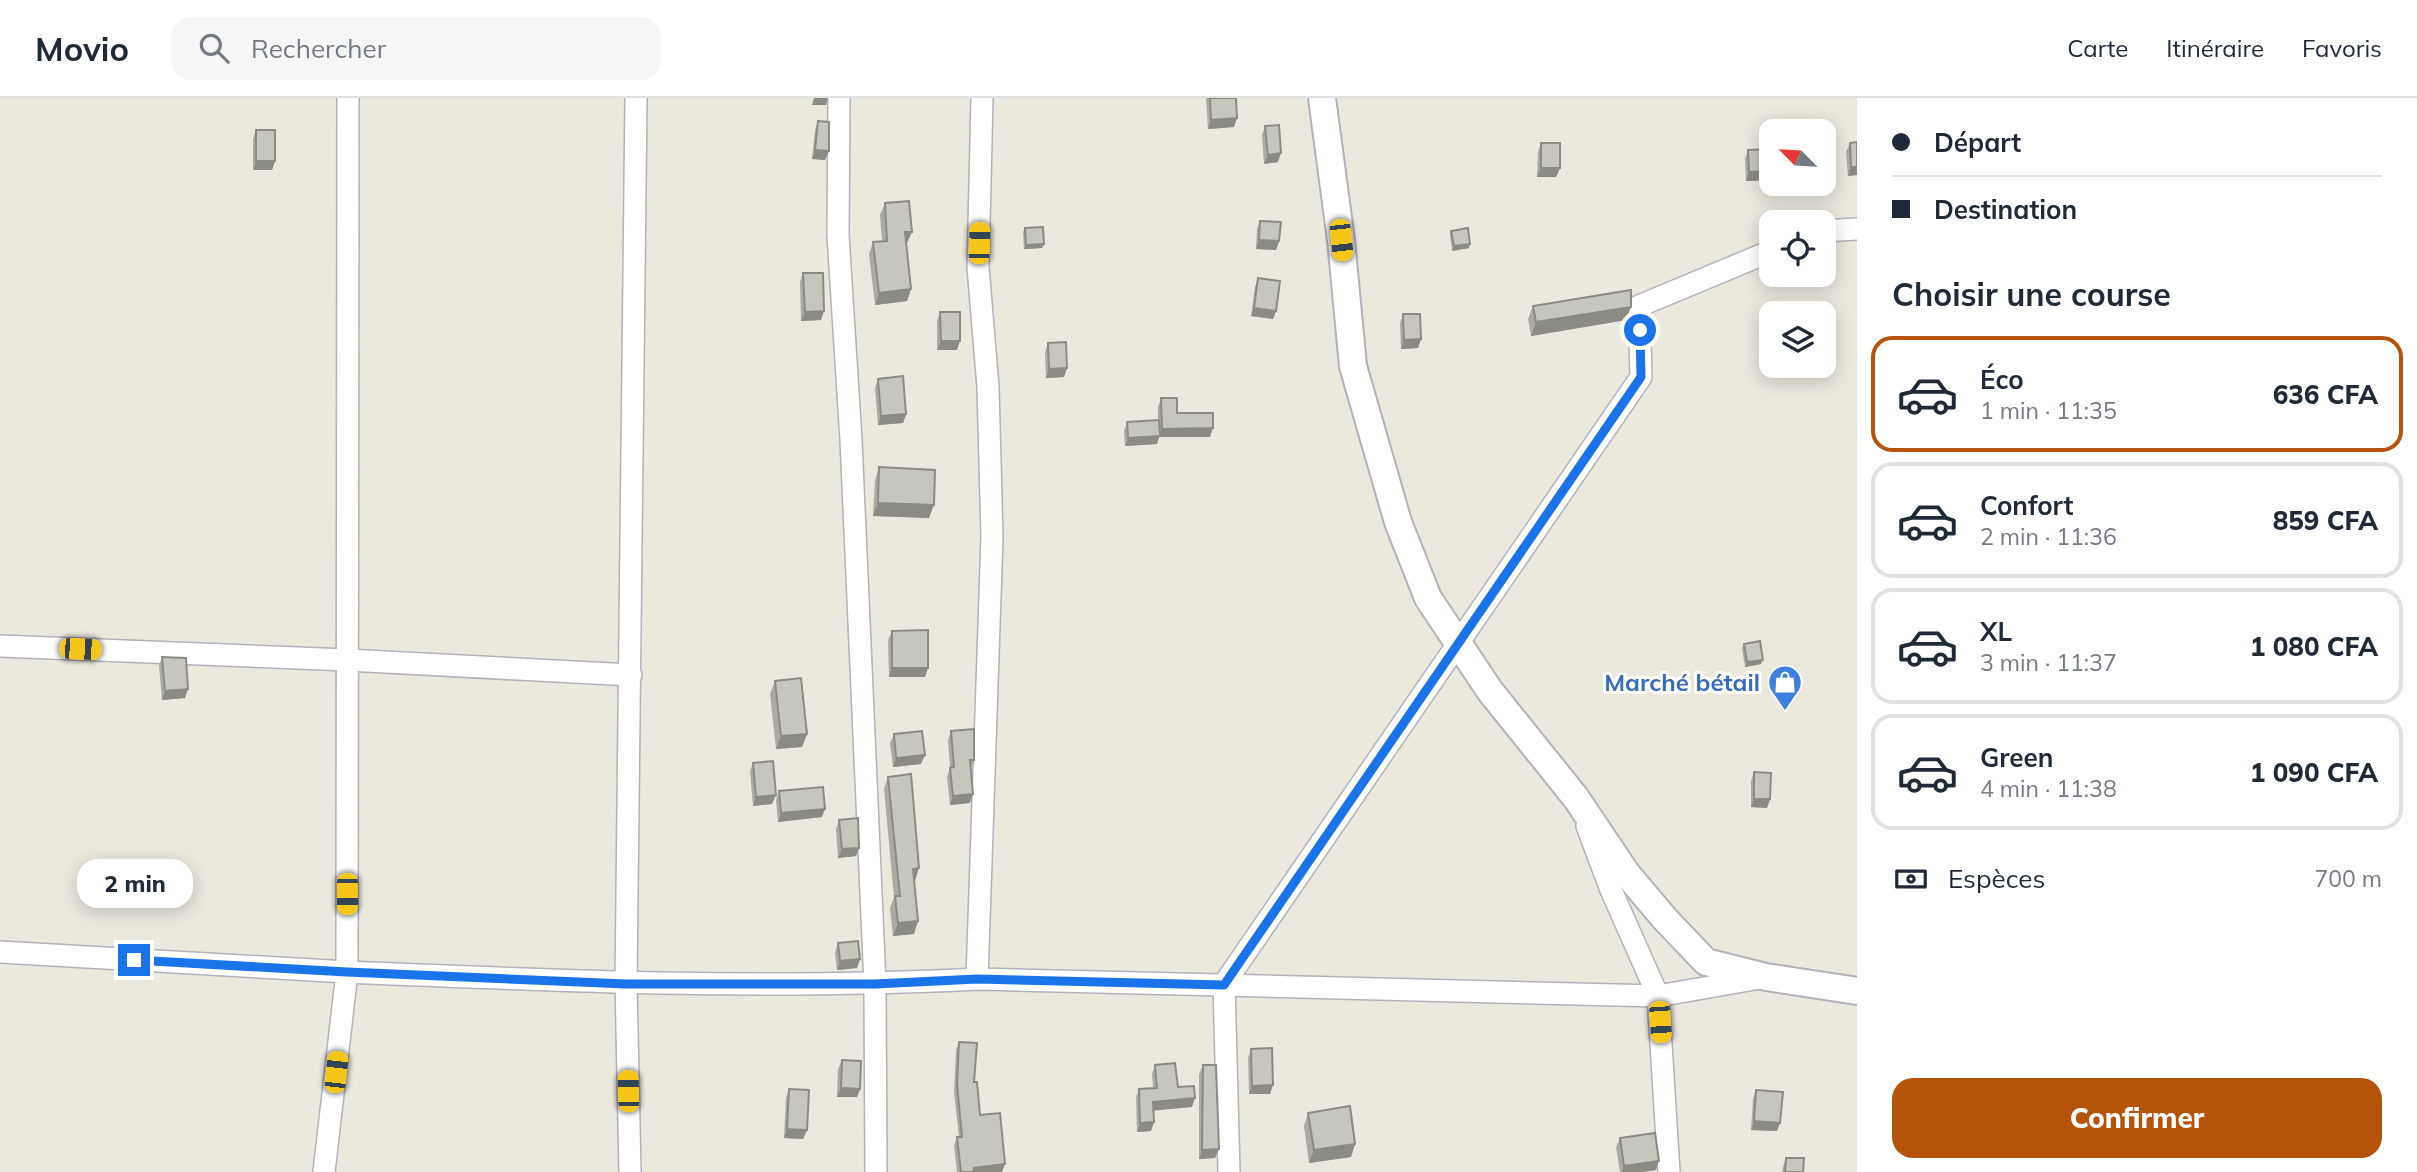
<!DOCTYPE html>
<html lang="fr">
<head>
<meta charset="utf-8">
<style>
  :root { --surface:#fff; --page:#f6f6f7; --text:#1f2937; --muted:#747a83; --line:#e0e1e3; --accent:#b45309 }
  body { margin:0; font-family:Mulish,sans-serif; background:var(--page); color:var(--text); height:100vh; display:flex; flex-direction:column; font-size:26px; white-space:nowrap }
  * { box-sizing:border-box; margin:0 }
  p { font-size:23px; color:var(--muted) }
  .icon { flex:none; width:38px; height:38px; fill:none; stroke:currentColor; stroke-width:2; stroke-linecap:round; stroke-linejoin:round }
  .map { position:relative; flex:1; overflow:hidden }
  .drawer { display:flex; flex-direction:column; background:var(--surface); width:560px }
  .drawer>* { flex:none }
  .guide { display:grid; align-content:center; height:154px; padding:0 35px; background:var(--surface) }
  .needle { width:46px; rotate:294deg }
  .buttons { position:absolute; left:1759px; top:21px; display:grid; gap:14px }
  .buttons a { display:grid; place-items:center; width:77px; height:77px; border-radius:14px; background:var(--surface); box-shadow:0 4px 18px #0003; font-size:35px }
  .end { position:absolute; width:32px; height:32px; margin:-16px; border:9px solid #1a73e8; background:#fff; box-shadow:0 0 0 4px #fff }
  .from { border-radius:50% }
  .bubble { position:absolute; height:49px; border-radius:21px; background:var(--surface); box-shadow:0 4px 18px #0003; font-size:23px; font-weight:800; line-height:49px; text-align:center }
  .car { position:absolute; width:21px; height:42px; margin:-21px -10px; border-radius:9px; box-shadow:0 0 5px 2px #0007; background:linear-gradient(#f5c518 24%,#345 0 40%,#f5c518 0 76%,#345 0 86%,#f5c518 0) }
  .guide b { display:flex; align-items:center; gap:24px; height:66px; font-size:26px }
  .guide b+b { border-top:2px solid var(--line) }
  .guide i { width:18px; height:18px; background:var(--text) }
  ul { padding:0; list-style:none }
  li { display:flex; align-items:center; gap:21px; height:116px; margin:0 14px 10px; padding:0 21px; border:4px solid var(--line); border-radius:21px }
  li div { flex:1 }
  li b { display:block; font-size:26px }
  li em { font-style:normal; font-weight:800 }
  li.current { border-color:var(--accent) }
  li>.icon { width:63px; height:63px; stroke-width:1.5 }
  h2 { padding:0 35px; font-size:32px; line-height:84px }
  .pay { display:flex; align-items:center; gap:18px; height:77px; padding:0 35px; font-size:26px }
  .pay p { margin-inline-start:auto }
  .cta { display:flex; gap:14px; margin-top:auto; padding:14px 35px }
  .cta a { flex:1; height:80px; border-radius:21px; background:var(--accent); color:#fff; font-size:28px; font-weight:800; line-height:80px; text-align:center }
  header { display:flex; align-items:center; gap:42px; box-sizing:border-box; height:98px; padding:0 35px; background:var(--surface); border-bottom:2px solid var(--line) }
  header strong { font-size:33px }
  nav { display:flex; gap:38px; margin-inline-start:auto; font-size:24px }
  .search { width:490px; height:63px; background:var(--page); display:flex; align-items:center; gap:18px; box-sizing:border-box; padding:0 24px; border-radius:21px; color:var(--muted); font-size:26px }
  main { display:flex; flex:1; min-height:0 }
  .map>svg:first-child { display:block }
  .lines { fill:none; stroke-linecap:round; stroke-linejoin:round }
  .minor-casing { stroke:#b2b1bc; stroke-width:24 }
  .tertiary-casing { stroke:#b2b1bc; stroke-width:30 }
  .minor { stroke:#fff; stroke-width:21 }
  .tertiary { stroke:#fff; stroke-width:26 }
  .wall { fill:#abaaa2 }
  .shaded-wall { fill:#8b8b84 }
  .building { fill:#c7c6bc; stroke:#8b8b84; stroke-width:2 }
  .route { stroke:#1a73e8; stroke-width:9 }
  .labels { text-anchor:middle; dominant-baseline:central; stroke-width:6; stroke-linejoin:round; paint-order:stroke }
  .shop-label { font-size:24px; font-weight:bold; fill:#366cbe; stroke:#fff; text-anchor:end }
</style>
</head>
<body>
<header>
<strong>Movio</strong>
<div class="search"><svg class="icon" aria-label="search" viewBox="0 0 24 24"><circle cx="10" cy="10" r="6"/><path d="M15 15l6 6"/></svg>Rechercher</div>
<nav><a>Carte</a><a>Itinéraire</a><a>Favoris</a></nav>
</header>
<main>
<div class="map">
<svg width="1857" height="1074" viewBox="0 0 1857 1074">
  <rect width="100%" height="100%" fill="#ebe8de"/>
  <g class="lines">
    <!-- minor casing -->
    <g class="minor-casing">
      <g id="minor">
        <polyline points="839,0 838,137 851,342 875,886 876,1074"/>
        <polyline points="1824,133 1857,131"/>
        <polyline points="0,548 347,562 631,577"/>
        <polyline points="1587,728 1611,792 1658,898 1669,1074"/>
        <polyline points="0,854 347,874 348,0"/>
        <polyline points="977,881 992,439 988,289 978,169 982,0"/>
        <path d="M 324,1074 L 347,874 C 557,883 767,892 977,881 L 1658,898 L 1760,880"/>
        <polyline points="630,1074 626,885 636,0"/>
        <polyline points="1229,1074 1224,886 1641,279 1639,208 1771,153"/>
      </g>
    </g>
    <!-- tertiary casing -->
    <g class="tertiary-casing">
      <polyline id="tertiary" points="1322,0 1341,142 1353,268 1398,424 1428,500 1490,593 1576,700 1627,776 1665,821 1706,864 1766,879 1857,893"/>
    </g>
    <!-- minor -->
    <use href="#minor" class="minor"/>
    <!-- tertiary -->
    <use href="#tertiary" class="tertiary"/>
  </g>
  <!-- wall -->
  <g class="wall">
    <polygon points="1206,0 1236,0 1234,29 1208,31"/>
    <polygon points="818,23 825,62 812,61 815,32"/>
    <polygon points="1265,28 1278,64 1264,66 1262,37"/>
    <polygon points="256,32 275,63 272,72 253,72 253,41"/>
    <polygon points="1541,45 1560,70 1556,79 1537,79 1538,54"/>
    <polygon points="1850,45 1857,77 1848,78 1846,54"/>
    <polygon points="1748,52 1771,82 1746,83 1745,61"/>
    <polygon points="885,105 907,145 906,145 911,191 907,203 875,207 869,156 873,144 882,143 880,117"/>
    <polygon points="1260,123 1279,143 1276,152 1256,151 1257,131"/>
    <polygon points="1025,130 1044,146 1042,150 1024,151 1023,134"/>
    <polygon points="1451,133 1469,150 1452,153 1450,137"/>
    <polygon points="803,175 821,222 801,223 800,184"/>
    <polygon points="1258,180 1276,213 1273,221 1251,218 1255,189"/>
    <polygon points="1533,208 1626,222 1531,238 1528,221"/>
    <polygon points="940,214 957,252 937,252 937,223"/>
    <polygon points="1403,216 1421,241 1418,250 1401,251 1400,225"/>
    <polygon points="1048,245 1064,279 1046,280 1045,254"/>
    <polygon points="878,281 906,316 903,325 878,327 875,290"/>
    <polygon points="1161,300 1177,315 1210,339 1159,339 1157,346 1125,348 1124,333 1127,324 1158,322 1158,309"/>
    <polygon points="879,369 929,420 873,418 875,382"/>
    <polygon points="892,533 925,579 889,579 888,542"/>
    <polygon points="1744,546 1761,566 1745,569 1742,550"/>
    <polygon points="162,559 185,600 162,602 159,568"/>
    <polygon points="775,583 807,636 802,649 776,651 770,596"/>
    <polygon points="951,633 974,662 971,671 970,705 950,707 947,679 950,670 948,642"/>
    <polygon points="894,636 921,666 893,669 890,645"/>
    <polygon points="753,665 772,706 753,708 750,673"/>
    <polygon points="1754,674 1770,701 1767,710 1751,709 1751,683"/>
    <polygon points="888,679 915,783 914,783 914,836 893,838 890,810 894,799 884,691"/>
    <polygon points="779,693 822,719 778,724 776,702"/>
    <polygon points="839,722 859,750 856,758 838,760 836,731"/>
    <polygon points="838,845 857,870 837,872 835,854"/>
    <polygon points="959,944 974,984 980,1017 1002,1074 957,1074 954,1048 957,1039 959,1039 954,994 956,952"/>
    <polygon points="1251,951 1270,996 1249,996 1248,960"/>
    <polygon points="842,962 860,991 857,999 837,999 838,971"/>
    <polygon points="1155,967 1178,989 1192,1009 1153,1012 1151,1033 1137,1034 1136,999 1139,991 1153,990 1152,976"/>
    <polygon points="1203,967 1219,1051 1215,1060 1199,1061 1199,976"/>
    <polygon points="789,991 807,1032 803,1041 784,1040 786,1000"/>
    <polygon points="1756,992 1777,1033 1751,1032 1753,1001"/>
    <polygon points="1308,1015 1355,1046 1351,1059 1309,1065 1304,1028"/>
    <polygon points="1620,1040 1656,1072 1642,1074 1620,1074 1616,1049"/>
    <polygon points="1786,1060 1803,1074 1782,1074 1783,1069"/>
  </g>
  <!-- shaded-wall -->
  <g class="shaded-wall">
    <polygon points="814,0 828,0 826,7 812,7"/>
    <polygon points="1237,20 1234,29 1208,31 1211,22"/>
    <polygon points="815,52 829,53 825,62 812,61"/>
    <polygon points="1281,55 1278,64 1264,66 1268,57"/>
    <polygon points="256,63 275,63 272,72 253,72"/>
    <polygon points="1851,69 1857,69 1857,77 1848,78"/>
    <polygon points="1541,70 1560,70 1556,79 1537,79"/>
    <polygon points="1771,73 1771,82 1746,83 1749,74"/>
    <polygon points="905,134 912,134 907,145 900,146"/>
    <polygon points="1259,142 1279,143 1276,152 1256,151"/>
    <polygon points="1044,146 1042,150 1024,151 1026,147"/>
    <polygon points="1470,146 1469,150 1452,153 1454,148"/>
    <polygon points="911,191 907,203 875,207 879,195"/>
    <polygon points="1631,209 1626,222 1531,238 1536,224"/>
    <polygon points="1254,210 1276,213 1273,221 1251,218"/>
    <polygon points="824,213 821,222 801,223 805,214"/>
    <polygon points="1421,241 1418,250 1401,251 1404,242"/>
    <polygon points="941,243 960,243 957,252 937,252"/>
    <polygon points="1067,270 1064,279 1046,280 1049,271"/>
    <polygon points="906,316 903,325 878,327 881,318"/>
    <polygon points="1213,330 1210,339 1159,339 1157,346 1125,348 1128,340 1159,338 1162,331"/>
    <polygon points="878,405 934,407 929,420 873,418"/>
    <polygon points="1763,562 1761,566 1745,569 1747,564"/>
    <polygon points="892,570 928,570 925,579 889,579"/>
    <polygon points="188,591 185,600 162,602 165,593"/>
    <polygon points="807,636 802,649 776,651 781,638"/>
    <polygon points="925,657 921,666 893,669 896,660"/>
    <polygon points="973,696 970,705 950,707 953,698"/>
    <polygon points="776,697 772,706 753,708 756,699"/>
    <polygon points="1754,701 1770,701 1767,710 1751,709"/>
    <polygon points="825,711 822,719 778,724 781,715"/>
    <polygon points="859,750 856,758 838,760 842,751"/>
    <polygon points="919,770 915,783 908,783 913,771"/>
    <polygon points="918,823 914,836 893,838 898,825"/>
    <polygon points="860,861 857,870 837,872 840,863"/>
    <polygon points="1273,987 1270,996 1249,996 1252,988"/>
    <polygon points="841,990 860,991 857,999 837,999"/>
    <polygon points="1195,1000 1192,1009 1150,1013 1153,1004"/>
    <polygon points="1754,1023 1780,1025 1777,1033 1751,1032"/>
    <polygon points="1154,1024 1151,1033 1137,1034 1140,1025"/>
    <polygon points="787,1031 807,1032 803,1041 784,1040"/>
    <polygon points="1355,1046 1351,1059 1309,1065 1314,1052"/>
    <polygon points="1219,1051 1215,1060 1199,1061 1202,1052"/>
    <polygon points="1659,1063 1656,1072 1642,1074 1622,1074 1624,1068"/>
    <polygon points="1005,1066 1002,1074 972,1074 974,1070"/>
  </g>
  <!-- building -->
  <g class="building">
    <polygon points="1210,0 1236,0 1237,20 1211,22"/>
    <polygon points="818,23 829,24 829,53 815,52"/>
    <polygon points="1279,27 1281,55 1268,57 1265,28"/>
    <rect x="256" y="32" width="19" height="31"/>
    <polygon points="1857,44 1857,69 1851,69 1850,45"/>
    <rect x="1541" y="45" width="19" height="25"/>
    <polygon points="1771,51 1771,73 1749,74 1748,52"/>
    <polygon points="909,103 912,134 905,134 911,191 879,195 873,144 887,143 885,105"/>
    <polygon points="1260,123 1281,124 1279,143 1259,142"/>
    <polygon points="1043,129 1044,146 1026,147 1025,130"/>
    <polygon points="1468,130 1470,146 1454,148 1451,133"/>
    <polygon points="803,175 823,175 824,213 805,214"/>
    <polygon points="1258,180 1280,183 1276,213 1254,210"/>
    <polygon points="1631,192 1631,209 1536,224 1533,208"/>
    <polygon points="940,214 960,214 960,243 941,243"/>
    <polygon points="1403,216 1420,216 1421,241 1404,242"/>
    <polygon points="1066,244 1067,270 1049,271 1048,245"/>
    <polygon points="903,278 906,316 881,318 878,281"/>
    <polygon points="1161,300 1177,300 1177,315 1213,315 1213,330 1162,331"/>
    <polygon points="1159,322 1160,338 1128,340 1127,324"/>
    <polygon points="879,369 935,372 934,407 878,405"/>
    <polygon points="928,532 928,570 892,570 892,533"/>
    <polygon points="1760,543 1763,562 1747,564 1744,546"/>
    <polygon points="162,559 186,560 188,591 165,593"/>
    <polygon points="801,580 807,636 781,638 775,583"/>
    <polygon points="974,631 974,662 970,662 973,696 953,698 950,670 954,669 951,633"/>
    <polygon points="922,633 925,657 896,660 894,636"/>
    <polygon points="773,663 776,697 756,699 753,665"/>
    <polygon points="1754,674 1771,675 1770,701 1754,701"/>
    <polygon points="911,676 919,770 913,771 918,823 898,825 895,798 900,798 888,679"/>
    <polygon points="823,689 825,711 781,715 779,693"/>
    <polygon points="858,720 859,750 842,751 839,722"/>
    <polygon points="858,843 860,861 840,863 838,845"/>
    <polygon points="959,944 977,945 974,984 977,984 980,1017 1000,1015 1005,1066 974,1070 973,1074 961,1074 957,1039 962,1039 957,986"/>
    <polygon points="1272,950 1273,987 1252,988 1251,951"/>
    <polygon points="842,962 861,963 860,991 841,990"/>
    <polygon points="1175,965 1178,989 1194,988 1195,1000 1153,1004 1154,1024 1140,1025 1139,991 1157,990 1155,967"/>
    <polygon points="1203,967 1216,967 1219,1051 1202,1052"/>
    <polygon points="789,991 809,992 807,1032 787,1031"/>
    <polygon points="1756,992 1783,994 1780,1025 1754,1023"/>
    <polygon points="1350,1008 1355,1046 1314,1052 1308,1015"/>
    <polygon points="1655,1035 1659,1063 1624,1068 1620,1040"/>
    <polygon points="1786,1060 1804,1060 1803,1074 1785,1074"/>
  </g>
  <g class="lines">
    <!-- route -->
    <polyline class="route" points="134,862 347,874 626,886 875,886 977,881 1224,887 1641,279 1640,232"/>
  </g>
  <!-- icons -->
  <defs>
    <g id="shop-pin" transform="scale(1.75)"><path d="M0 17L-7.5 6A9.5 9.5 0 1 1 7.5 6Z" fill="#3f7fe0" stroke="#fff"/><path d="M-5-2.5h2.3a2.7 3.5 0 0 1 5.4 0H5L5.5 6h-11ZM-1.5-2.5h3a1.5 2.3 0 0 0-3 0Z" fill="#fff"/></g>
  </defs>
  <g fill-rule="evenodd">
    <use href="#shop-pin" x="1785" y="584"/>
  </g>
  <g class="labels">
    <!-- shop labels -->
    <g class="shop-label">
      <text x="1760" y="584">Marché bétail</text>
    </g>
  </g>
</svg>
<div class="buttons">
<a><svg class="needle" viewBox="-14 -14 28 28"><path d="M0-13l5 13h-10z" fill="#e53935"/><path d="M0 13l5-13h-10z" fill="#747a83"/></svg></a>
<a><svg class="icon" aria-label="locate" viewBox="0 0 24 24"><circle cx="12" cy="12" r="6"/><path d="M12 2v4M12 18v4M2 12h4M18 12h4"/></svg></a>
<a><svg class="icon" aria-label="layers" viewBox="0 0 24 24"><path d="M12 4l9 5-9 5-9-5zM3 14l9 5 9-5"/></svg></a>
</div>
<i class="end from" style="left:1640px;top:232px"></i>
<i class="end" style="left:134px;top:862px"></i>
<div class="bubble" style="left:77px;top:761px;width:116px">2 min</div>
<i class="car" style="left:1341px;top:142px;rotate:174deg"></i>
<i class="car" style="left:979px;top:145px;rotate:2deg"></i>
<i class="car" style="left:80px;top:551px;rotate:92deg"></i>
<i class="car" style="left:347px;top:796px;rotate:180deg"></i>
<i class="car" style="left:1660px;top:924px;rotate:176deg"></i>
<i class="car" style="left:336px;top:974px;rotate:6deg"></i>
<i class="car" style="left:628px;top:993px;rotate:359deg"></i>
</div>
<section class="drawer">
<div class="guide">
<b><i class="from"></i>Départ</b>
<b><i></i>Destination</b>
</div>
<h2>Choisir une course</h2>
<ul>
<li class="current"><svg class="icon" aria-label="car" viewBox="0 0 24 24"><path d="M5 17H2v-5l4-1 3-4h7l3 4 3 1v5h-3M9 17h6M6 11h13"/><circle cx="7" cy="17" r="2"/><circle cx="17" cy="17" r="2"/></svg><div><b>Éco</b><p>1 min · 11:35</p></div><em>636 CFA</em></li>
<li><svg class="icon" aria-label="car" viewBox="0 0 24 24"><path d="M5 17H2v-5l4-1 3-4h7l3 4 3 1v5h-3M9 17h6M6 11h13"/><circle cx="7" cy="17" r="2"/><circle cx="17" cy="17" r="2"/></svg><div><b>Confort</b><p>2 min · 11:36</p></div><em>859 CFA</em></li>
<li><svg class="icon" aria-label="car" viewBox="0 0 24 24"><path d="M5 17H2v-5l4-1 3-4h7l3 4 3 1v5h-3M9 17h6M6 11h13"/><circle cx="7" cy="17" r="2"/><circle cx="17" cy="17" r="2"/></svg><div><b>XL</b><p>3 min · 11:37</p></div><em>1 080 CFA</em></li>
<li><svg class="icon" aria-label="car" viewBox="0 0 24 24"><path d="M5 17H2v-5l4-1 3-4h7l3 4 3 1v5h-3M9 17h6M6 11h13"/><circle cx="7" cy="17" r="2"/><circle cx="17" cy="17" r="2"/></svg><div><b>Green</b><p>4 min · 11:38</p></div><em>1 090 CFA</em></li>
</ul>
<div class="pay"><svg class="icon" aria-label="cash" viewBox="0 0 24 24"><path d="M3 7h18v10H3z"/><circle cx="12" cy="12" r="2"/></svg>Espèces<p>700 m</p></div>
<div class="cta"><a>Confirmer</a></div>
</section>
</main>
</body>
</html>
